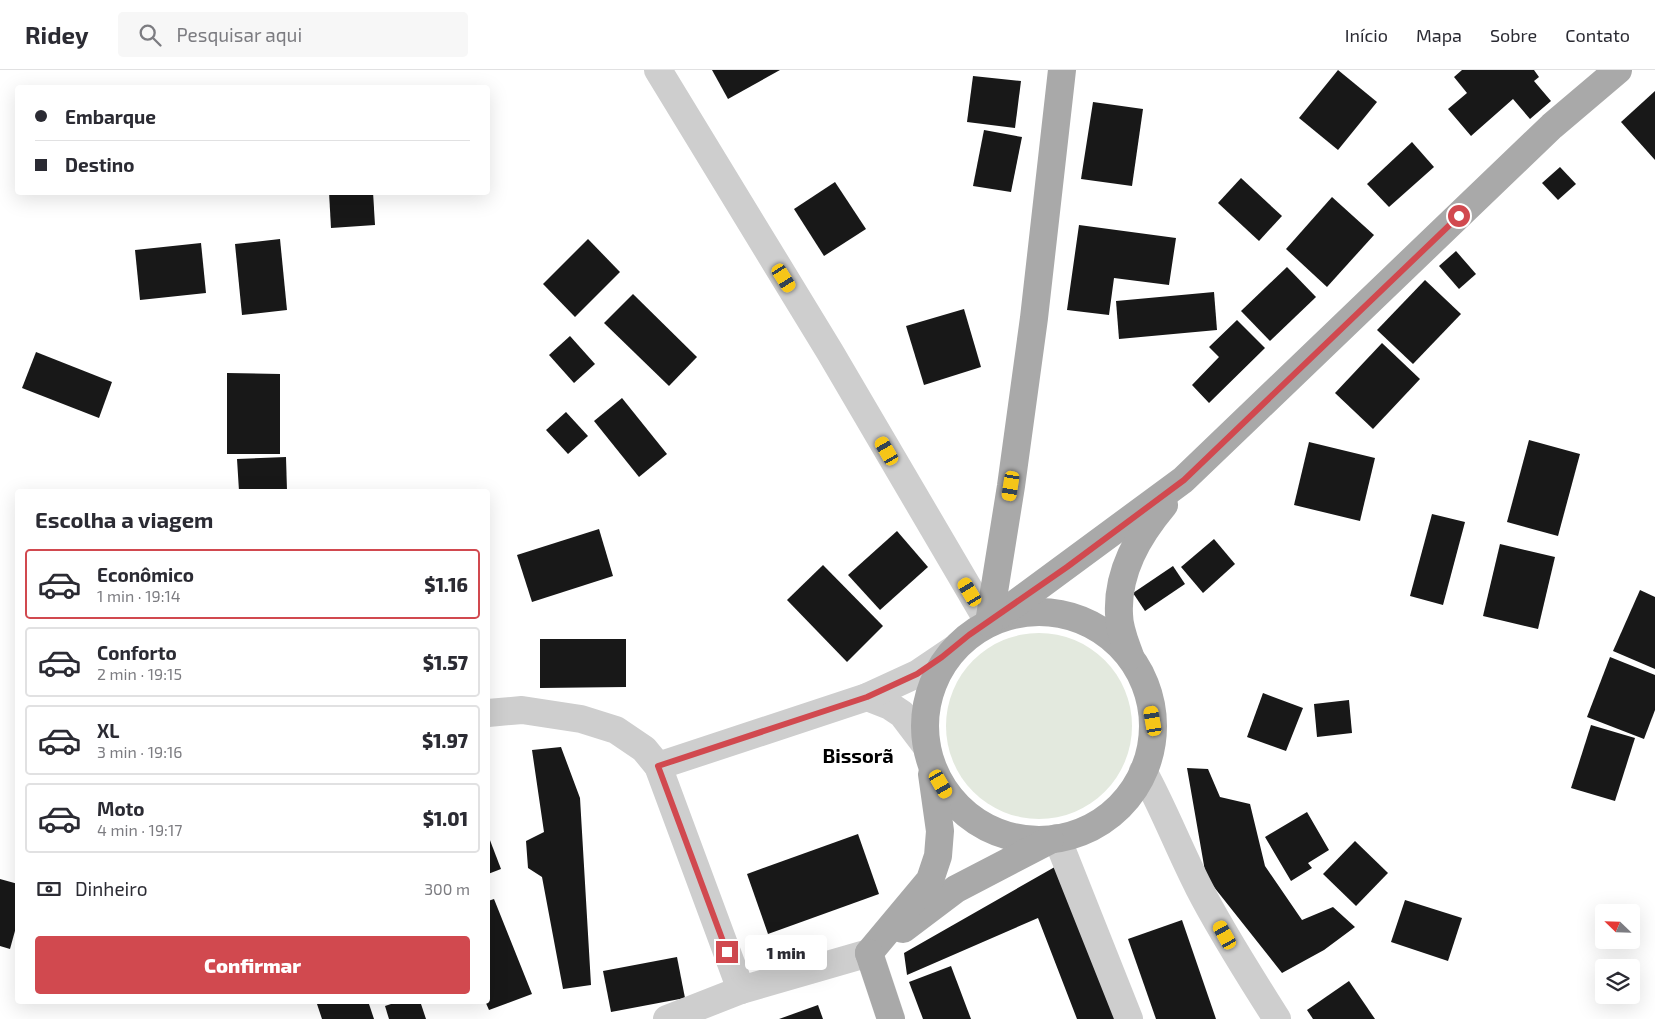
<!DOCTYPE html>
<html lang="pt">
<head>
<meta charset="utf-8">
<style>
  :root { --surface:#fff; --page:#f7f7f7; --text:#2b2b33; --muted:#7c7c81; --line:#e1e1e2; --accent:#d1494f }
  body { margin:0; font-family:"Exo 2",sans-serif; background:var(--page); color:var(--text); height:100vh; display:flex; flex-direction:column; font-size:19px; white-space:nowrap }
  * { box-sizing:border-box; margin:0 }
  p { font-size:16px; color:var(--muted) }
  .icon { flex:none; width:28px; height:28px; fill:none; stroke:currentColor; stroke-width:2; stroke-linecap:round; stroke-linejoin:round }
  .map { position:relative; flex:1; overflow:hidden }
  .details { position:absolute; left:15px; top:419px; width:475px; height:515px; display:flex; flex-direction:column; background:var(--surface); border-radius:5px; box-shadow:0 5px 20px #0002 }
  .details>* { flex:none }
  .banner { position:absolute; left:15px; top:15px; width:475px; height:110px; border-radius:5px; box-shadow:0 5px 20px #0002; display:grid; align-content:center; height:110px; padding:0 20px; background:var(--surface) }
  .needle { width:32px; rotate:293deg }
  .controls { position:absolute; left:1595px; top:834px; display:grid; gap:10px }
  .controls a { display:grid; place-items:center; width:45px; height:45px; border-radius:5px; background:var(--surface); box-shadow:0 5px 20px #0002; font-size:25px }
  .end { position:absolute; width:22px; height:22px; margin:-11px; border:6px solid #d1494f; background:#fff; box-shadow:0 0 0 2px #fff }
  .from { border-radius:50% }
  .bubble { position:absolute; height:35px; border-radius:5px; background:var(--surface); box-shadow:0 5px 20px #0002; font-size:16px; font-weight:800; line-height:35px; text-align:center }
  .car { position:absolute; width:15px; height:30px; margin:-15px -8px; border-radius:6px; box-shadow:0 0 4px 1px #0007; background:linear-gradient(#f5c518 24%,#345 0 40%,#f5c518 0 76%,#345 0 86%,#f5c518 0) }
  .banner b { display:flex; align-items:center; gap:18px; height:48px; font-size:19px }
  .banner b+b { border-top:1px solid var(--line) }
  .banner i { width:12px; height:12px; background:var(--text) }
  ul { padding:0; list-style:none }
  li { display:flex; align-items:center; gap:15px; height:70px; margin:0 10px 8px; padding:0 10px; border:2px solid var(--line); border-radius:5px }
  li div { flex:1 }
  li b { display:block; font-size:19px }
  li em { font-style:normal; font-weight:800 }
  li.active { border-color:var(--accent) }
  li>.icon { width:45px; height:45px; stroke-width:1.5 }
  h2 { padding:0 20px; font-size:22px; line-height:60px }
  .pay { display:flex; align-items:center; gap:12px; height:55px; padding:0 20px; font-size:19px }
  .pay p { margin-inline-start:auto }
  .cta { display:flex; gap:10px; margin-top:auto; padding:10px 20px }
  .cta a { flex:1; height:58px; border-radius:5px; background:var(--accent); color:#fff; font-size:20px; font-weight:800; line-height:58px; text-align:center }
  header { display:flex; align-items:center; gap:30px; box-sizing:border-box; height:70px; padding:0 25px; background:var(--surface); border-bottom:1px solid var(--line) }
  header strong { font-size:24px }
  nav { display:flex; gap:28px; margin-inline-start:auto; font-size:18px }
  .search { width:350px; height:45px; background:var(--page); display:flex; align-items:center; gap:12px; box-sizing:border-box; padding:0 18px; border-radius:5px; color:var(--muted); font-size:19px }
  .map>svg:first-child { display:block }
  .green { fill:#e3e9de }
  .building { fill:#181818 }
  .lines { fill:none; stroke-linecap:round; stroke-linejoin:round }
  .minor { stroke:#cecece; stroke-width:28 }
  .major { stroke:#a9a9a9; stroke-width:28 }
  .route { stroke:#d1494f; stroke-width:6 }
  .labels { text-anchor:middle; dominant-baseline:central; stroke-width:5; stroke-linejoin:round; paint-order:stroke }
  .district-label { font-size:20px; font-weight:bold; fill:#000; stroke:#fff }
</style>
</head>
<body>
<header>
<strong>Ridey</strong>
<div class="search"><svg class="icon" aria-label="search" viewBox="0 0 24 24"><circle cx="10" cy="10" r="6"/><path d="M15 15l6 6"/></svg>Pesquisar aqui</div>
<nav><a>Início</a><a>Mapa</a><a>Sobre</a><a>Contato</a></nav>
</header>
<div class="map">
<svg width="1655" height="949" viewBox="0 0 1655 949">
  <rect width="100%" height="100%" fill="#fff"/>
  <!-- green -->
  <circle class="green" cx="1039" cy="656" r="93"/>
  <!-- building -->
  <g class="building">
    <polygon points="712,0 780,0 728,29"/>
    <polygon points="1338,0 1377,32 1338,80 1299,48"/>
    <polygon points="1462,0 1534,0 1539,7 1534,11 1551,31 1530,49 1513,29 1471,66 1448,39 1467,23 1454,7"/>
    <polygon points="973,6 1021,11 1015,58 967,52"/>
    <polygon points="1655,21 1655,90 1621,52"/>
    <polygon points="1093,32 1143,39 1132,116 1081,109"/>
    <polygon points="984,60 1022,67 1011,122 973,116"/>
    <polygon points="1412,72 1434,97 1389,137 1367,114"/>
    <polygon points="1560,97 1576,114 1558,130 1542,113"/>
    <polygon points="1241,108 1282,146 1259,171 1218,133"/>
    <polygon points="835,112 866,159 824,186 794,139"/>
    <polygon points="329,122 373,122 375,155 331,158"/>
    <polygon points="1332,127 1374,165 1327,217 1286,179"/>
    <polygon points="1079,155 1176,168 1169,215 1114,208 1109,245 1067,240"/>
    <polygon points="280,169 287,240 242,245 235,174"/>
    <polygon points="588,169 620,202 575,247 543,214"/>
    <polygon points="201,173 206,223 140,230 135,180"/>
    <polygon points="1456,181 1476,204 1459,219 1439,196"/>
    <polygon points="1287,197 1316,227 1270,271 1241,241"/>
    <polygon points="1425,210 1461,244 1413,294 1377,260"/>
    <polygon points="1214,222 1217,260 1119,269 1116,231"/>
    <polygon points="633,224 697,287 669,316 604,253"/>
    <polygon points="964,239 981,297 924,315 906,256"/>
    <polygon points="1237,250 1265,278 1209,333 1192,315 1219,287 1209,277"/>
    <polygon points="570,266 595,294 574,313 549,285"/>
    <polygon points="1382,273 1420,309 1373,359 1335,323"/>
    <polygon points="36,282 112,312 99,348 22,318"/>
    <polygon points="227,303 280,304 280,384 227,384"/>
    <polygon points="622,328 667,384 639,407 594,351"/>
    <polygon points="566,342 588,366 568,384 546,360"/>
    <polygon points="1529,370 1580,384 1558,466 1507,452"/>
    <polygon points="1309,372 1375,388 1360,451 1294,435"/>
    <polygon points="286,387 287,421 239,421 237,389"/>
    <polygon points="1432,444 1465,452 1443,535 1410,526"/>
    <polygon points="599,459 613,506 532,532 517,485"/>
    <polygon points="897,461 928,497 880,540 848,505"/>
    <polygon points="1214,469 1235,494 1203,523 1181,497"/>
    <polygon points="1500,474 1555,487 1538,559 1483,546"/>
    <polygon points="823,495 883,556 847,592 787,530"/>
    <polygon points="1173,496 1185,514 1145,541 1133,523"/>
    <polygon points="1640,520 1655,527 1655,599 1613,581"/>
    <polygon points="540,569 626,569 626,617 540,618"/>
    <polygon points="1610,587 1655,605 1655,640 1644,669 1587,647"/>
    <polygon points="1263,623 1303,638 1286,681 1247,667"/>
    <polygon points="1349,630 1352,663 1317,667 1314,634"/>
    <polygon points="1591,655 1635,668 1615,731 1571,718"/>
    <polygon points="561,677 580,728 591,915 563,919 542,807 528,798 526,771 544,762 532,680"/>
    <polygon points="1187,698 1208,699 1220,727 1250,734 1265,796 1302,850 1333,837 1355,857 1324,880 1282,903 1206,807"/>
    <polygon points="1307,742 1329,780 1308,793 1312,798 1291,811 1265,767"/>
    <polygon points="858,764 879,824 768,864 747,804"/>
    <polygon points="488,765 501,799 488,804"/>
    <polygon points="1355,771 1388,803 1356,836 1323,804"/>
    <polygon points="1060,794 1121,949 1077,949 1038,848 907,905 904,883"/>
    <polygon points="0,809 18,814 18,850 10,879 0,876"/>
    <polygon points="494,829 532,924 489,940 485,931 488,931 488,831"/>
    <polygon points="1405,830 1462,848 1448,891 1391,872"/>
    <polygon points="1182,850 1216,949 1156,949 1128,869"/>
    <polygon points="677,887 685,928 611,942 603,901"/>
    <polygon points="951,896 971,949 923,949 909,912"/>
    <polygon points="1349,911 1375,949 1313,949 1307,940"/>
    <polygon points="316,931 368,931 374,949 322,949"/>
    <polygon points="400,931 420,931 426,949 389,949 385,936"/>
    <polygon points="818,935 823,949 779,949"/>
  </g>
  <g class="lines">
    <!-- minor -->
    <g class="minor">
      <polyline points="658,0 830,282 989,553"/>
      <polyline points="867,627 890,636 902,644 927,677"/>
      <polyline points="488,643 522,640 581,649 616,660 644,679 658,696 741,920"/>
      <polyline points="658,696 867,627 917,604 954,579"/>
      <path d="M 1143,701 C 1164,739 1179,779 1199,818 C 1222,863 1250,906 1277,949"/>
      <polyline points="1057,768 1129,949"/>
      <polyline points="667,949 741,920 869,883"/>
    </g>
    <!-- major -->
    <g class="major">
      <circle cx="1039" cy="656" r="114"/>
      <polyline points="989,553 1183,410 1552,56 1618,0"/>
      <polyline points="989,553 1011,416 1034,248 1062,0"/>
      <path d="M 1130,586 C 1125,572 1119,559 1119,544 C 1117,502 1138,466 1164,435"/>
      <polyline points="903,859 956,819 1050,770"/>
      <polyline points="869,883 930,810 938,786 940,761 932,704"/>
      <polyline points="869,883 891,949"/>
    </g>
  </g>
  <g class="lines">
    <!-- route -->
    <polyline class="route" points="727,882 658,696 867,627 917,604 942,587 969,565 1067,497 1184,410 1459,146"/>
  </g>
  <g class="labels">
    <!-- district labels -->
    <g class="district-label">
      <text x="858" y="685">Bissorã</text>
    </g>
  </g>
</svg>
<div class="controls">
<a><svg class="needle" viewBox="-14 -14 28 28"><path d="M0-13l5 13h-10z" fill="#e53935"/><path d="M0 13l5-13h-10z" fill="#7c7c81"/></svg></a>
<a><svg class="icon" aria-label="layers" viewBox="0 0 24 24"><path d="M12 4l9 5-9 5-9-5zM3 14l9 5 9-5"/></svg></a>
</div>
<i class="end from" style="left:1459px;top:146px"></i>
<i class="end" style="left:727px;top:882px"></i>
<div class="bubble" style="left:745px;top:865px;width:82px">1 min</div>
<i class="car" style="left:784px;top:208px;rotate:148deg"></i>
<i class="car" style="left:887px;top:381px;rotate:330deg"></i>
<i class="car" style="left:1011px;top:416px;rotate:189deg"></i>
<i class="car" style="left:970px;top:522px;rotate:329deg"></i>
<i class="car" style="left:1153px;top:651px;rotate:350deg"></i>
<i class="car" style="left:941px;top:714px;rotate:150deg"></i>
<i class="car" style="left:1225px;top:865px;rotate:331deg"></i>
<div class="banner">
<b><i class="from"></i>Embarque</b>
<b><i></i>Destino</b>
</div>
<section class="details">
<h2>Escolha a viagem</h2>
<ul>
<li class="active"><svg class="icon" aria-label="car" viewBox="0 0 24 24"><path d="M5 17H2v-5l4-1 3-4h7l3 4 3 1v5h-3M9 17h6M6 11h13"/><circle cx="7" cy="17" r="2"/><circle cx="17" cy="17" r="2"/></svg><div><b>Econômico</b><p>1 min · 19:14</p></div><em>$1.16</em></li>
<li><svg class="icon" aria-label="car" viewBox="0 0 24 24"><path d="M5 17H2v-5l4-1 3-4h7l3 4 3 1v5h-3M9 17h6M6 11h13"/><circle cx="7" cy="17" r="2"/><circle cx="17" cy="17" r="2"/></svg><div><b>Conforto</b><p>2 min · 19:15</p></div><em>$1.57</em></li>
<li><svg class="icon" aria-label="car" viewBox="0 0 24 24"><path d="M5 17H2v-5l4-1 3-4h7l3 4 3 1v5h-3M9 17h6M6 11h13"/><circle cx="7" cy="17" r="2"/><circle cx="17" cy="17" r="2"/></svg><div><b>XL</b><p>3 min · 19:16</p></div><em>$1.97</em></li>
<li><svg class="icon" aria-label="car" viewBox="0 0 24 24"><path d="M5 17H2v-5l4-1 3-4h7l3 4 3 1v5h-3M9 17h6M6 11h13"/><circle cx="7" cy="17" r="2"/><circle cx="17" cy="17" r="2"/></svg><div><b>Moto</b><p>4 min · 19:17</p></div><em>$1.01</em></li>
</ul>
<div class="pay"><svg class="icon" aria-label="cash" viewBox="0 0 24 24"><path d="M3 7h18v10H3z"/><circle cx="12" cy="12" r="2"/></svg>Dinheiro<p>300 m</p></div>
<div class="cta"><a>Confirmar</a></div>
</section>
</div>
</body>
</html>
